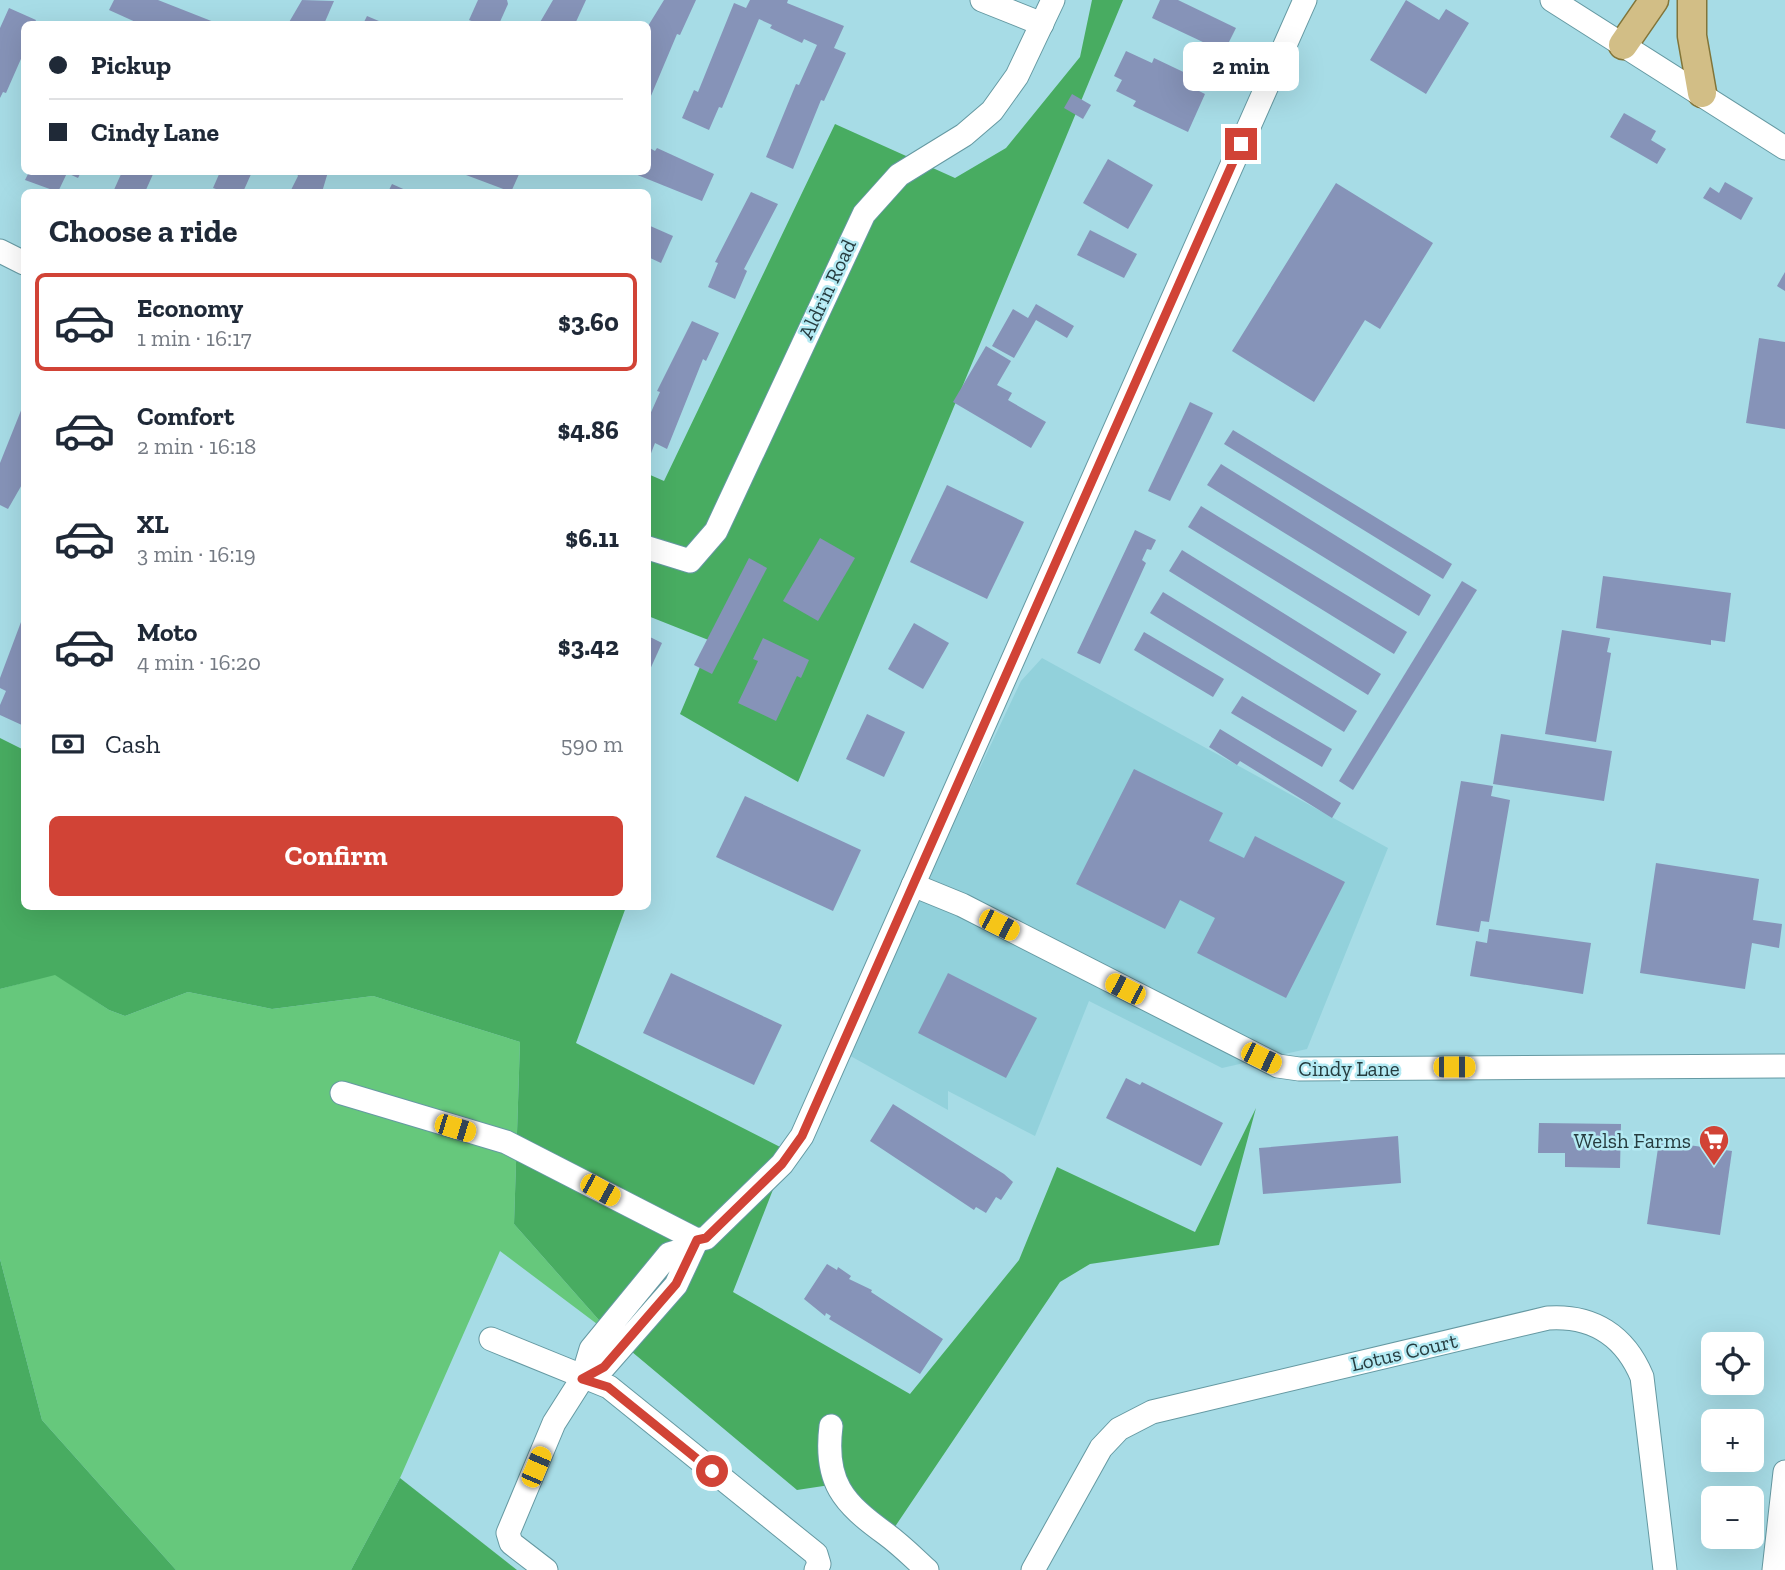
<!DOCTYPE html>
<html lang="en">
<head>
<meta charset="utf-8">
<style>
  :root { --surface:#fff; --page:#f2f2f3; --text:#1f2937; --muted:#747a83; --line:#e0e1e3; --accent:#d14336 }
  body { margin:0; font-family:"Zilla Slab",serif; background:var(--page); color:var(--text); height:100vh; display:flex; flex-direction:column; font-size:26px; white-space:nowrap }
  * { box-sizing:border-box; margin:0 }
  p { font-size:23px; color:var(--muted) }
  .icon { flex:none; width:38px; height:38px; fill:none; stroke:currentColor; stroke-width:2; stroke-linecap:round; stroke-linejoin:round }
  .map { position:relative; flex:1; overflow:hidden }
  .drawer { position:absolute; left:21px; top:189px; width:630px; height:721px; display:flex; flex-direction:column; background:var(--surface); border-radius:10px; box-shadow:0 7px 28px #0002 }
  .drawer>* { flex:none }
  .guide { position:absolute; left:21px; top:21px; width:630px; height:154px; border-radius:10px; box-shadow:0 7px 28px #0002; display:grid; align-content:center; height:154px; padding:0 28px; background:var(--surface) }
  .tools { position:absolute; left:1701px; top:1332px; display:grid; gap:14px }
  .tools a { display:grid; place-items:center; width:63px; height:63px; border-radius:10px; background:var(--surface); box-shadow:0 7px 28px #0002; font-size:35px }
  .end { position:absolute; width:32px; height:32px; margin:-16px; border:9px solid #d14336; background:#fff; box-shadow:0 0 0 4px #fff }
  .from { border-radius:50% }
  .bubble { position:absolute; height:49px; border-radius:10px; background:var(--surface); box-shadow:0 7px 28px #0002; font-size:23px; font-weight:800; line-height:49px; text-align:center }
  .car { position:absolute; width:21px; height:42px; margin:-21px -10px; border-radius:9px; box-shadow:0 0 5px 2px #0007; background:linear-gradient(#f5c518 24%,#345 0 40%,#f5c518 0 76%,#345 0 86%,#f5c518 0) }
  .guide b { display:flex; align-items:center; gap:24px; height:66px; font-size:26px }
  .guide b+b { border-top:2px solid var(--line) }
  .guide i { width:18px; height:18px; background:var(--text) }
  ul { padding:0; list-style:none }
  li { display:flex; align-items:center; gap:21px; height:98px; margin:0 14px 10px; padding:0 14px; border:4px solid transparent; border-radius:10px }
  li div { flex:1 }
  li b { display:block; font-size:26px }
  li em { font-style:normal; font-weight:800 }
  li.active { border-color:var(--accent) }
  li>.icon { width:63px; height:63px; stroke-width:1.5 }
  h2 { padding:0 28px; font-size:32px; line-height:84px }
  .pay { display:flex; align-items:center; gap:18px; height:77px; padding:0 28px; font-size:26px }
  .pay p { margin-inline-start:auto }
  .action { display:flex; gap:14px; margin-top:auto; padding:14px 28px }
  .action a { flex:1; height:80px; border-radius:10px; background:var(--accent); color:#fff; font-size:28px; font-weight:800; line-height:80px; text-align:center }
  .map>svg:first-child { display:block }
  .built { fill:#92d1db }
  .green { fill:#66c87c }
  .forest { fill:#48ac61 }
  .building { fill:#8693b8 }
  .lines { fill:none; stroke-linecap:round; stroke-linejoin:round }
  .minor-casing { stroke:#6599a2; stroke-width:25 }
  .major-casing { stroke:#827539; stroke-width:31 }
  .minor { stroke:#fff; stroke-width:23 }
  .major { stroke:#d2be86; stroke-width:28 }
  .route { stroke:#d14336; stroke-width:9 }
  .labels { text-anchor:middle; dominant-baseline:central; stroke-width:5; stroke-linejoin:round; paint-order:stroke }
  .street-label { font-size:21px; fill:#263c3f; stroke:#b4eaf3 }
  .poi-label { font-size:21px; fill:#263c3f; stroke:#b4eaf3; text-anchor:end }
</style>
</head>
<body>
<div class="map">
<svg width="1785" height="1570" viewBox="0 0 1785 1570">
  <rect width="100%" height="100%" fill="#a7dce6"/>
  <!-- built -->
  <polygon class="built" points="1042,658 1388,848 1307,1049 1222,1068 1089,1001 1035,1136 948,1091 948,1110 845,1053 1021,681"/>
  <!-- green -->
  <polygon class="green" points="55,974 109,1010 125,1016 188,992 272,1009 373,996 520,1042 514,1224 613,1336 500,1251 400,1478 351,1570 176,1570 42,1420 0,1259 0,989"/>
  <!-- forest -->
  <g class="forest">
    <polygon points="1092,0 1123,0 798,782 680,714 711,641 648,616 648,474 664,481 835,124 955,178 1006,148 1080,57"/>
    <polygon points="0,738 24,750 24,906 626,907 576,1043 788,1151 733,1292 910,1394 1019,1260 1057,1167 1195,1232 1256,1108 1219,1245 1090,1264 1060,1282 884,1543 830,1485 797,1490 613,1336 514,1224 520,1042 373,996 272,1009 188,992 125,1016 109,1010 55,975 0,989"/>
    <polygon points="0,1259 42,1420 176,1570 0,1570"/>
    <polygon points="400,1478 517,1570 351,1570"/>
  </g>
  <!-- building -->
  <g class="building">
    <polygon points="114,0 158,0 219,24 140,24 109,10"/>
    <polygon points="302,0 334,1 324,24 288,24"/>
    <polygon points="478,0 507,0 508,4 499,24 479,24 469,20"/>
    <polygon points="553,0 586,0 575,24 539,24"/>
    <polygon points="664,0 696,0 680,35 677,34 648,103 648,26"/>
    <polygon points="750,0 788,0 787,3 844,26 834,48 846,53 824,101 821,100 793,169 766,157 796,84 799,85 817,45 804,39 802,43 770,28 772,25 759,19 722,108 719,107 709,130 682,118 694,90 698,92 734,3 746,8"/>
    <polygon points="1160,0 1178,0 1236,28 1224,52 1152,18"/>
    <polygon points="1406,0 1439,20 1446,9 1469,23 1426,94 1370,60"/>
    <polygon points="9,8 36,20 34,24 24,24 24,52 6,93 3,92 0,98 0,28"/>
    <polygon points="367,16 386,24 363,24"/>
    <polygon points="1126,51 1152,63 1154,58 1196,78 1191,87 1205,94 1188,132 1133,106 1136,101 1116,91 1122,80 1114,76"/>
    <polygon points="1072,94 1091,105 1083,119 1064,108"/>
    <polygon points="1624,113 1656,131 1651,140 1666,149 1657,164 1610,137"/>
    <polygon points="648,147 655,151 657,148 714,174 702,201 630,172 648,172"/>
    <polygon points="1108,159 1153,185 1128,229 1083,203"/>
    <polygon points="29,172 81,172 78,178 67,173 58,192 25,180"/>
    <polygon points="122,172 154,172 145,192 113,192"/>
    <polygon points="220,172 252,172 243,192 215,192 216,189 213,188"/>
    <polygon points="296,172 328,172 322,192 290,192 298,176"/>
    <polygon points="458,172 520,172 511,192"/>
    <polygon points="1725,182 1753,198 1741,220 1703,198 1710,187 1719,193"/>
    <polygon points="1336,183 1433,243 1380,329 1365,320 1314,402 1232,351"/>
    <polygon points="392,184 410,192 388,192"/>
    <polygon points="751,192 778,204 744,269 747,271 735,299 708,287 718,263 715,262"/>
    <polygon points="648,225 673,236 661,263 648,257"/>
    <polygon points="1090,230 1137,254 1124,278 1077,255"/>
    <polygon points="1785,272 1785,291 1777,286"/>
    <polygon points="1036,304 1074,326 1067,338 1036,320 1014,358 992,346 1013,309 1028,318"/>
    <polygon points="692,321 719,333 706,361 703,359 667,449 655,443 648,461 648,419 660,392 657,391"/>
    <polygon points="1759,338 1785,342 1785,429 1746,423"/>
    <polygon points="986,346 1011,361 997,385 1012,393 1008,400 1046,422 1031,448 953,402"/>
    <polygon points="1190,402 1213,413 1170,501 1148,491"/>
    <polygon points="24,403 24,481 8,509 0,505 0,463"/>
    <polygon points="1233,430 1452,564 1443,579 1224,444"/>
    <polygon points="1221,464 1431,595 1419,616 1207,485"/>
    <polygon points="947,485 1024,522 987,599 910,562"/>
    <polygon points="1201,506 1407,632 1394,654 1188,527"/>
    <polygon points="1135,530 1156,540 1151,550 1147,549 1142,560 1146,563 1100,664 1077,653"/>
    <polygon points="820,538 855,558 818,621 783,601"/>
    <polygon points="1182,550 1381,674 1368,695 1169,571"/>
    <polygon points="749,558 767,568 712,674 694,665"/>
    <polygon points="1603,576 1731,593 1725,642 1711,640 1711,645 1596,628"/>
    <polygon points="1462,581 1477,590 1353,790 1339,781"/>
    <polygon points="1163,592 1357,711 1344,732 1150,613"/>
    <polygon points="24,614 24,726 0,715 0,705 6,691 0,688 0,678"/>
    <polygon points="914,623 949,643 923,689 888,669"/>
    <polygon points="1562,630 1610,638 1607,652 1611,653 1596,742 1545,734"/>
    <polygon points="1144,632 1224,679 1213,697 1134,650"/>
    <polygon points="648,636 662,643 648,674"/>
    <polygon points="763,638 809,660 801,678 797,676 776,721 738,703 758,661 753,659"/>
    <polygon points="1242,696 1332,749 1322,767 1231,713"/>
    <polygon points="867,714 905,732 884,777 846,759"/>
    <polygon points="1220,729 1341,803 1332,818 1240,761 1237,765 1209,747"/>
    <polygon points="1501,734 1612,751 1604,801 1493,784"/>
    <polygon points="1134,769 1223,813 1209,841 1244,858 1255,836 1345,882 1286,998 1197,953 1215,918 1180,900 1165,929 1076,884"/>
    <polygon points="1461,781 1493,786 1491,796 1510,800 1489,922 1481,921 1479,932 1436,925"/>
    <polygon points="745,796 861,850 833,911 716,857"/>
    <polygon points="1656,863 1759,879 1753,920 1782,924 1779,948 1752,943 1745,989 1640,973"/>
    <polygon points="1489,929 1591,943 1583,994 1470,976 1476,941 1487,943"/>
    <polygon points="671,973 782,1025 754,1085 643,1033"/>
    <polygon points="948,973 1037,1018 1006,1078 918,1033"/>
    <polygon points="1126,1078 1140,1085 1142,1082 1223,1123 1201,1166 1106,1118"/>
    <polygon points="893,1104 1004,1174 1013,1182 1001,1200 996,1197 986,1213 976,1207 974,1210 870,1141"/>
    <polygon points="1539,1123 1621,1124 1620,1168 1565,1167 1565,1153 1538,1153"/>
    <polygon points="1398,1136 1401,1183 1263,1194 1259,1148"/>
    <polygon points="1659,1141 1732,1151 1720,1235 1647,1224"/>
    <polygon points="827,1264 837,1270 838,1267 851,1276 849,1279 872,1290 871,1292 943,1339 920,1374 829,1319 831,1316 826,1313 825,1316 804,1299"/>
  </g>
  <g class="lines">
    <!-- minor casing -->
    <g class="minor-casing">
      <g id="minor">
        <polyline points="982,0 1042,24"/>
        <polyline points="1552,0 1785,148"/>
        <polyline points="0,251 24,263"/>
        <polyline points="648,548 690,561 716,531 864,214 899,175 964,135 992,111 1017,76 1053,0"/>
        <polyline points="913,885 962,905 1278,1066 1299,1069 1785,1066"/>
        <polyline points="342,1093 506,1142 697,1240 706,1238 782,1164 802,1136 1305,0"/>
        <polyline points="692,1247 669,1254 591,1349 582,1379 604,1367 676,1285 697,1240"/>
        <polyline points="491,1339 609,1387 816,1554 819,1564 816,1570"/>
        <path d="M 831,1426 C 824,1482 843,1503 886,1534 C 901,1545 914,1558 927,1570"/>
        <polyline points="546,1570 511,1543 508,1533 554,1423 582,1379"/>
        <path d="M 1033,1570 L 1101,1448 L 1119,1429 L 1152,1412 L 1548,1318 C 1593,1315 1625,1336 1642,1377 L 1665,1570"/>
        <polyline points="1774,1570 1785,1472"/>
      </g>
    </g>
    <!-- major casing -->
    <g class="major-casing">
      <g id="major">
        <polyline points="1692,0 1692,36 1702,93"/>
        <polyline points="1623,45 1654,0"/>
      </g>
    </g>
    <!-- minor -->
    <use href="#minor" class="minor"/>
    <!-- major -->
    <use href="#major" class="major"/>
  </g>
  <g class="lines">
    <!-- route -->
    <polyline class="route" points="712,1471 608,1387 582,1379 604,1367 676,1284 697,1240 706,1238 782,1164 802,1136 1241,144"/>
  </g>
  <!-- icons -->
  <defs>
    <g id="supermarket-pin" transform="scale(1.575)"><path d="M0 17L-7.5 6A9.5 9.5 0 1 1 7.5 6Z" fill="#d14336" stroke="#b4eaf3"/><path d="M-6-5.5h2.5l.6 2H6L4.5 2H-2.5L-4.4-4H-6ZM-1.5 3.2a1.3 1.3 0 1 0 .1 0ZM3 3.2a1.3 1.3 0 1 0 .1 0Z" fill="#fff"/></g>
  </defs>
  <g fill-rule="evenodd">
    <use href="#supermarket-pin" x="1714" y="1140"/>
  </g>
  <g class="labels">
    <!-- street labels -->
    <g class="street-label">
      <text transform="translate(827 289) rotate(-65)">Aldrin Road</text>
      <text x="1349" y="1068">Cindy Lane</text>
      <text transform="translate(1404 1352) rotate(-13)">Lotus Court</text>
    </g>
    <!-- poi labels -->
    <g class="poi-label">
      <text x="1691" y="1140">Welsh Farms</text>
    </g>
  </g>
</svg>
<div class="tools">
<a><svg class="icon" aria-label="locate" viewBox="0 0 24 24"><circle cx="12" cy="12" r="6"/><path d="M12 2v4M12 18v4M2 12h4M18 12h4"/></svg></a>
<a>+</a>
<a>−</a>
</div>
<i class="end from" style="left:712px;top:1471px"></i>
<i class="end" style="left:1241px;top:144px"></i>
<div class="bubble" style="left:1183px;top:42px;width:116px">2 min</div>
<i class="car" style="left:999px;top:925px;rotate:117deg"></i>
<i class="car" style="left:1125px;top:989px;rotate:297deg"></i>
<i class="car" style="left:1261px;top:1058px;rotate:116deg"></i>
<i class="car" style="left:1454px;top:1067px;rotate:90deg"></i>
<i class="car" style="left:455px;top:1128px;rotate:107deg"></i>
<i class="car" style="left:600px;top:1190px;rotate:119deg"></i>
<i class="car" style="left:536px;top:1467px;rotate:23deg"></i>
<div class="guide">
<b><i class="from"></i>Pickup</b>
<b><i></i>Cindy Lane</b>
</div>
<section class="drawer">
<h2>Choose a ride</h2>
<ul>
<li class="active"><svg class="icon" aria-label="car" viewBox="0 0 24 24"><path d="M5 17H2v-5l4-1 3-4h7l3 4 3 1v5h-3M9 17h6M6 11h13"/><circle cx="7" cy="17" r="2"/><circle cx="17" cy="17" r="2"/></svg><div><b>Economy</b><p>1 min · 16:17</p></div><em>$3.60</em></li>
<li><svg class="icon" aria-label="car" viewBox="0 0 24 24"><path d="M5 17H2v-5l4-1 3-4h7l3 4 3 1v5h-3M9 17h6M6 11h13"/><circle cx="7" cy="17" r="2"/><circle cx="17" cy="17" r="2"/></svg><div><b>Comfort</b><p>2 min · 16:18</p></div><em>$4.86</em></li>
<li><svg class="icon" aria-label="car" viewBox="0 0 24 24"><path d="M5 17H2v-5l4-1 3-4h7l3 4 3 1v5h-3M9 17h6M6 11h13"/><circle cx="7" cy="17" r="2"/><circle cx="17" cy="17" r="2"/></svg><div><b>XL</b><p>3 min · 16:19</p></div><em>$6.11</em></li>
<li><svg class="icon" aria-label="car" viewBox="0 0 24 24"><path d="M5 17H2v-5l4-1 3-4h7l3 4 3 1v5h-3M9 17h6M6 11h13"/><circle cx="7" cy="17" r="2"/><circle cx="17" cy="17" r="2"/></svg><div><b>Moto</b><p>4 min · 16:20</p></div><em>$3.42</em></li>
</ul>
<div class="pay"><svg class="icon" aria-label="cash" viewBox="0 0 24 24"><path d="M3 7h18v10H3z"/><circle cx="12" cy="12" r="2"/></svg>Cash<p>590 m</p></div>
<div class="action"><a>Confirm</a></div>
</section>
</div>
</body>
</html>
